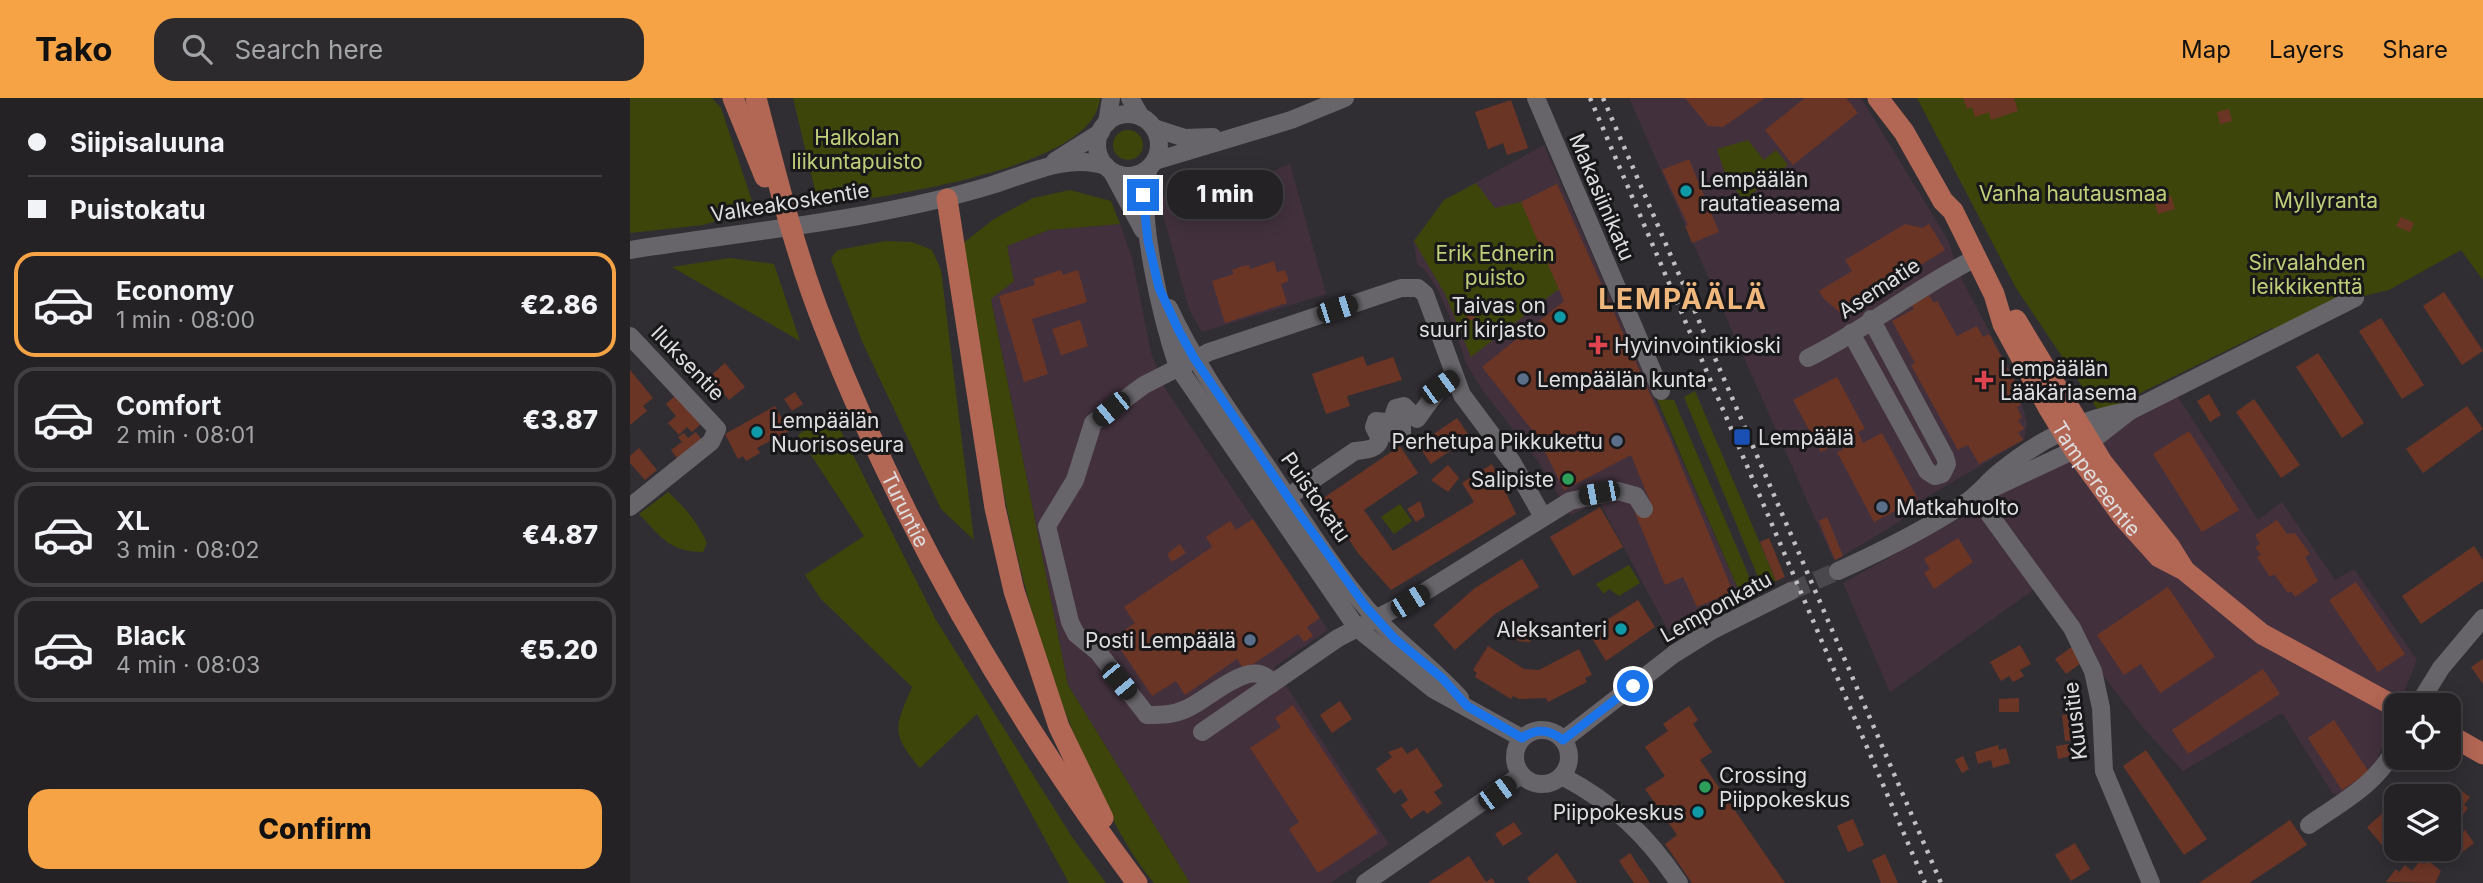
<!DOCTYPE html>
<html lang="en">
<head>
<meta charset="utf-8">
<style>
  :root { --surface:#252226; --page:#2d2a2e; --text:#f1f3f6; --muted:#a3a4a7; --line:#423f43; --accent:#f5a345 }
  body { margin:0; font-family:Inter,sans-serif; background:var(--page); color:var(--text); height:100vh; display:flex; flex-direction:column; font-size:26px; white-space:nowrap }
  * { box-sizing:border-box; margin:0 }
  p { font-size:23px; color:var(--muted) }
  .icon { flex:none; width:38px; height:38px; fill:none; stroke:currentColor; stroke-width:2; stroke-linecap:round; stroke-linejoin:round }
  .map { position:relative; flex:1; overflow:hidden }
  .details { display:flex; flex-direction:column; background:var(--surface); width:630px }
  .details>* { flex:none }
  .hud { display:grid; align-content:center; height:154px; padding:0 28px; background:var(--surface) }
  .controls { position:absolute; left:1754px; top:595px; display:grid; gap:14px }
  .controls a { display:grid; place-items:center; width:77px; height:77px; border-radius:14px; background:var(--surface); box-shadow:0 4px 18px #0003,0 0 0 2px var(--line); font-size:35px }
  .end { position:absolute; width:32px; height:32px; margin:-16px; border:9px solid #1a73e8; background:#fff; box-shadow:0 0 0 4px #fff }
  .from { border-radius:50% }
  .bubble { position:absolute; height:49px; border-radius:21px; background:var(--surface); box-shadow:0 4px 18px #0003,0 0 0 2px var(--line); font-size:23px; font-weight:800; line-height:49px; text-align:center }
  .car { position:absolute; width:21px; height:42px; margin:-21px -10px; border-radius:9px; box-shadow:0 0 5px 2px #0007; background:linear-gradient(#222 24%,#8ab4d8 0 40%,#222 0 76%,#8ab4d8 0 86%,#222 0) }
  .hud b { display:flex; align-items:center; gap:24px; height:66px; font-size:26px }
  .hud b+b { border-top:2px solid var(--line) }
  .hud i { width:18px; height:18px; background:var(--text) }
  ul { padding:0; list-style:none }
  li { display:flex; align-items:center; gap:21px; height:105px; margin:0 14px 10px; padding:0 14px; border:4px solid var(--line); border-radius:21px }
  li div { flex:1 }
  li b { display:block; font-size:26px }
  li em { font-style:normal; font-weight:800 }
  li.active { border-color:var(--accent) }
  li>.icon { width:63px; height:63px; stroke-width:1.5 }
  .cta { display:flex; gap:14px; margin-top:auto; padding:14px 28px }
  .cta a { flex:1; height:80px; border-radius:21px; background:var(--accent); color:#111; font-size:28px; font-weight:800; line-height:80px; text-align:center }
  header { display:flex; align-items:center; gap:42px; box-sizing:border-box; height:98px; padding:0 35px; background:var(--accent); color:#111 }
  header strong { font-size:33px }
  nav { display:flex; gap:38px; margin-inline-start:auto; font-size:24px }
  .search { width:490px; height:63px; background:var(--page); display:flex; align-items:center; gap:18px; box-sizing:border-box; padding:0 24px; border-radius:21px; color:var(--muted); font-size:26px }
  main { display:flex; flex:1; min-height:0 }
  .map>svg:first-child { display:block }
  .commercial { fill:#42313d }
  .green { fill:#3d450b }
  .building { fill:#6b3526 }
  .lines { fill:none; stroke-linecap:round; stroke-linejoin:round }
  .minor-tunnel { stroke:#4b484d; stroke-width:18; stroke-dasharray:18 9; stroke-linecap:butt }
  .minor { stroke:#68656a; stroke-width:18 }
  .major { stroke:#b26654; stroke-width:21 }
  .rail { stroke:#c0bfc1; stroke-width:4.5; stroke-dasharray:3.5 7; stroke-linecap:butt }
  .route { stroke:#1a73e8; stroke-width:9 }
  .culture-dot { fill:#0f9aa8; stroke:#181719; stroke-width:2.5 }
  .health-dot { fill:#e0444e; stroke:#181719; stroke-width:2.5 }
  .service-dot { fill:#5c6f8a; stroke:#181719; stroke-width:2.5 }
  .transit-dot { fill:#1a4fb4; stroke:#181719; stroke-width:2.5 }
  .leisure-dot { fill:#2e9e5b; stroke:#181719; stroke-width:2.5 }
  .labels { text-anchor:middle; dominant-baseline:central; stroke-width:6; stroke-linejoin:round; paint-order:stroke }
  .park-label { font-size:21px; fill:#bfcf79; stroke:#181719 }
  .poi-label { font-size:21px; fill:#dedddf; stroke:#181719; text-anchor:start }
  .street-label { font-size:21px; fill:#dedddf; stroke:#181719 }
  .district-label { font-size:28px; font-weight:bold; letter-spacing:2px; fill:#f0b77d; stroke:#181719 }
</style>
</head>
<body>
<header>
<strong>Tako</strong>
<div class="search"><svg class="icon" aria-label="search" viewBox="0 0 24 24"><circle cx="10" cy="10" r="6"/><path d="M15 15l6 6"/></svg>Search here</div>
<nav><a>Map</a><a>Layers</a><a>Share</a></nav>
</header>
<main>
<section class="details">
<div class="hud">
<b><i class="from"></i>Siipisaluuna</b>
<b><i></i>Puistokatu</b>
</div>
<ul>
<li class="active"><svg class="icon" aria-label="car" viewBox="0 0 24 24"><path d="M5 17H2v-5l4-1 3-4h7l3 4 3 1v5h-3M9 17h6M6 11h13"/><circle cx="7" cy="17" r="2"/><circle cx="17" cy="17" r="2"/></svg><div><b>Economy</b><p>1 min · 08:00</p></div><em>€2.86</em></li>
<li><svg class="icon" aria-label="car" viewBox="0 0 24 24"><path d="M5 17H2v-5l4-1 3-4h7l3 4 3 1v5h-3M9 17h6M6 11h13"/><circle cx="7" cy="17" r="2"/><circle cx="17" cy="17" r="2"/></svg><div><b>Comfort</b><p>2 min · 08:01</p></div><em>€3.87</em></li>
<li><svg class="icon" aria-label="car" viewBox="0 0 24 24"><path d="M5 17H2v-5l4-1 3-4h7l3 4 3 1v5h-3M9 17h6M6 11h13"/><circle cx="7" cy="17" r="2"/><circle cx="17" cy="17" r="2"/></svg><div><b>XL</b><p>3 min · 08:02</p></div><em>€4.87</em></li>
<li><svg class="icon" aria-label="car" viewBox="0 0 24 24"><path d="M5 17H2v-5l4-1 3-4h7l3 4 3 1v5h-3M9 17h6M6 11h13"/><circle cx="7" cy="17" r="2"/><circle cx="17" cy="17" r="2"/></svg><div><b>Black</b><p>4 min · 08:03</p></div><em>€5.20</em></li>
</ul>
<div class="cta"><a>Confirm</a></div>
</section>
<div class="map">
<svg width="1853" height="785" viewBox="0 0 1853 785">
  <rect width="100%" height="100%" fill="#312e33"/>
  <!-- commercial -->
  <g class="commercial">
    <polygon points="999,0 1231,0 1318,142 1332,182 1386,284 1397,325 1394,342 1292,402 1269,424 1204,463"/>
    <polygon points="914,47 1111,498 1038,532 969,403 941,417 908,363 853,293 836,265 823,226 808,192 795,172 787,166 784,143 814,102"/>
    <polygon points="660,66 696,196 572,234 559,211 529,102 543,90 569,77 606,82 629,79"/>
    <polygon points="490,126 502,160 521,255 536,292 698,532 644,569 759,746 700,785 560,785 438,587 361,200 384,182 377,148 419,132"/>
    <polygon points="1546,296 1628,422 1652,404 1705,482 1724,471 1787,562 1741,676 1710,697 1703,696 1652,615 1553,673 1515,632 1406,490 1260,594 1213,485 1356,406 1379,385"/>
  </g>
  <!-- green -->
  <g class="green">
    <polygon points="0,0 82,0 91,10 125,112 73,127 0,135"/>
    <path d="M 163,0 L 470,0 C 465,73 247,98 189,109 Z"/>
    <polygon points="1287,0 1853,0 1853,182 1831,152 1759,192 1725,200 1649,236 1642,230 1470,315 1386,190"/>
    <circle cx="498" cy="47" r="15"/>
    <polygon points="1118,42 1134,62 1146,52 1158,67 1114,102 1096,79 1087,51"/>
    <polygon points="846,85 865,110 891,104 927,86 938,111 956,184 926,193 841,259 815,196 784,143 814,102"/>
    <path d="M 440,92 L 481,103 L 490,126 L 419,132 L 377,148 L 384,183 L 361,201 L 438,587 L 560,785 L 524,785 C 493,747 474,705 455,661 C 380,495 361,323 332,146 L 364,121 L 403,100 Z"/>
    <polygon points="256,143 282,144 302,152 311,172 344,442 311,411 232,243 202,164 201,160 208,152"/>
    <polygon points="100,160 144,166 170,243 42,169"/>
    <polygon points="1065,293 1146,483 1134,484 1128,479 1054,299"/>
    <polygon points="1027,301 1044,302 1125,492 1111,498"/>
    <path d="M 201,313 L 306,522 L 442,739 L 476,785 L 439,785 L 347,616 L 290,670 C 260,635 265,629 282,589 L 191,501 L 175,477 L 234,438 L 168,337 Z"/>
    <path d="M 38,394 C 55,410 67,423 77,445 L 73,454 C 40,454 31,439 9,416 Z"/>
    <polygon points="770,406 782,423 764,436 751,419"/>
    <polygon points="999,467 1010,485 989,498 979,491 974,496 966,486"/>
  </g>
  <!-- building -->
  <g class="building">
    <polygon points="1055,0 1135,0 1093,29 1078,28"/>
    <polygon points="1175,0 1216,0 1228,15 1163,67 1135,32"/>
    <polygon points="1333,0 1384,0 1388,13 1361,22 1359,14 1345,19 1342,9 1337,11"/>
    <polygon points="881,2 898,50 877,57 873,45 858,51 845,14"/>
    <polygon points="1599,11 1602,23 1590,26 1587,14"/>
    <polygon points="1059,61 1089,134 1062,145 1055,128 1058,127 1032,72"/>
    <polygon points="927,86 1040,341 1103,494 1067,509 1053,479 1035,487 1005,415 1022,408 1001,357 934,392 907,338 852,269 934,203 891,104"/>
    <polygon points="1541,98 1545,111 1528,116 1524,103"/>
    <polygon points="1771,119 1784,125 1780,134 1766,128"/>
    <polygon points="1275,126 1292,130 1299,126 1315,152 1212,216 1194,201 1189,193 1222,173 1215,162"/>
    <polygon points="644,163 647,174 655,172 659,183 651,186 657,205 595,225 582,183 604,176 602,172 610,169 619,167 620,171"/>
    <polygon points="431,172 433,177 448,172 457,204 402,221 418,276 394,284 369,198 405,187 403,181"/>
    <polygon points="1814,194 1853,253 1832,267 1793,208"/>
    <polygon points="1299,197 1304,205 1307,203 1327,238 1347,228 1353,239 1359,236 1385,284 1380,287 1391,307 1387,309 1392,320 1388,322 1394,331 1388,334 1393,342 1349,366 1338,347 1328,352 1281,267 1285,265 1262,223 1284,211 1282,207"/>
    <polygon points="841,200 846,225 837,220 833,209"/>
    <polygon points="1751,220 1794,287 1772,301 1729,233"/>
    <polygon points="450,222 458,248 431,257 422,231"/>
    <polygon points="1688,255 1734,325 1712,340 1666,269"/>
    <polygon points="733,258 737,268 763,259 772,282 717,298 720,308 696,316 682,276"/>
    <polygon points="95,265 115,289 99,302 90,291 86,294 76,282"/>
    <polygon points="0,272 23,300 13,308 17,313 0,327"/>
    <polygon points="1207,279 1235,331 1228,334 1233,345 1252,335 1288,401 1244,424 1207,354 1213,351 1209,344 1191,354 1163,302"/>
    <polygon points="165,294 173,306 162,313 154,301"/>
    <polygon points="48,295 74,323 62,334 57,329 49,337 38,325 46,318 36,306"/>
    <polygon points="1579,296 1591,317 1580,324 1567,303"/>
    <polygon points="1624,301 1670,367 1651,380 1606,314"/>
    <polygon points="145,308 159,333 127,350 130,355 116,363 113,358 108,361 95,336"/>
    <polygon points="1837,308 1853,331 1793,375 1776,351"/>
    <polygon points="827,320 840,339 801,366 788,347"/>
    <polygon points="1559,333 1609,412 1572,434 1523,356"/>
    <polygon points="66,334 74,345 49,363 41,352 52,344 48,339 54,335 58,340"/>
    <polygon points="770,348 788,375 734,412 763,453 844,404 832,385 862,366 886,416 761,492 728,455 692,401"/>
    <polygon points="9,350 27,372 15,382 0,365 0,358"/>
    <polygon points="818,367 829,380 818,394 801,382"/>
    <polygon points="790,403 795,418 786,424 777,411"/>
    <polygon points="970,409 993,449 943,478 920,439"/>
    <polygon points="1197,419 1213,458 1205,462 1189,423"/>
    <polygon points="623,421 690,520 677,529 683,538 674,544 668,536 614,572 607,561 555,597 546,583 522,598 483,540 505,525 494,509 582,449 576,439 600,423 606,432"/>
    <polygon points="1647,422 1657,436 1665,435 1680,456 1675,459 1688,483 1665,499 1661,493 1658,495 1644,476 1640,479 1627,459 1631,457 1625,449 1630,446 1625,437"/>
    <polygon points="1139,440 1155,479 1146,483 1130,444"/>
    <polygon points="1328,440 1343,464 1304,491 1294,475 1300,471 1294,461"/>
    <polygon points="550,446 556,455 542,464 537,456"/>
    <polygon points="1844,448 1853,462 1853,483 1791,526 1772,498"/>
    <polygon points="892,461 909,489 865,516 825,552 803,527 845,490"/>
    <polygon points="1726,484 1775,556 1748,574 1699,502"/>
    <polygon points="1538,489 1585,559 1530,595 1511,566 1494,577 1467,537"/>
    <polygon points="1008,502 1025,529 976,563 958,534"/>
    <polygon points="890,529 901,536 900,544 888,543 882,535"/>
    <polygon points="1390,547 1401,566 1390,572 1394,578 1383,584 1379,578 1371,583 1360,564"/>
    <polygon points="858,548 894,571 909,572 949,551 962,577 955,580 957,584 918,604 916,600 889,601 883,598 881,601 845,579 847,575 843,572"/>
    <polygon points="1443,548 1454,563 1436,576 1425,561"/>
    <polygon points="1853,561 1853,586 1841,569"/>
    <polygon points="1633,571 1650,596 1558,656 1542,632"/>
    <polygon points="1389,600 1389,614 1369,614 1369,601"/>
    <polygon points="710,603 722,621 702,635 690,617"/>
    <polygon points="663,607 748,735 688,775 659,731 669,724 620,650 651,629 645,620"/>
    <polygon points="1059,608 1068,622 1063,626 1082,654 1070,662 1155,785 1062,785 1035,746 1047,737 1015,691 1035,678 1015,649 1038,633 1033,626"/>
    <polygon points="1453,615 1456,641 1435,643 1432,617"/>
    <polygon points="1704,622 1739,674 1712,692 1678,640"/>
    <polygon points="1439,646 1441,658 1428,661 1426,648"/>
    <polygon points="1368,647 1369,652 1376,650 1380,665 1363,670 1361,662 1348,666 1345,654"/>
    <polygon points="772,649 777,656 787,650 813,688 804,694 812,705 797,716 794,712 781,721 771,707 778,702 771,691 764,696 746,671 762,659 758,654"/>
    <polygon points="1516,652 1577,741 1554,757 1493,668"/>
    <polygon points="1333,658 1339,671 1332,675 1325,662"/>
    <polygon points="1818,683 1840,699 1834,707 1838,710 1828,723 1818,715 1818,698 1806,698"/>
    <polygon points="1763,706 1766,729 1761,733 1764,737 1752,747 1737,729"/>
    <polygon points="1223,721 1234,747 1218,754 1207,728"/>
    <polygon points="1660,722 1677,747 1619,785 1569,785"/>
    <polygon points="884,724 892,736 873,748 865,736"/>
    <polygon points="1835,732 1844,745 1831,755 1821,742"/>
    <polygon points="1445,745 1460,771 1441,783 1425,757"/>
    <polygon points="927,755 947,785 900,785 897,780"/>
    <polygon points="1000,755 1020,785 1004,785 989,763"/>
    <polygon points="1255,756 1268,785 1251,785 1242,762"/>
    <polygon points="839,758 856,784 862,780 865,785 798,785"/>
    <polygon points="1797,762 1811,773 1805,785 1756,784 1766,771 1769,774 1775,767 1782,773 1790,763 1794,766"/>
  </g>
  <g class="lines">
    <!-- minor-tunnel -->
    <polyline class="minor-tunnel" points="1161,493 1208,473"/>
    <!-- minor -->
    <g class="minor">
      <polyline points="500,0 511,19"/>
      <polyline points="906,0 1031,293"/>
      <circle cx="498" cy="47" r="31"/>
      <polyline points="477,25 481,0"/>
      <polyline points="524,30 555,40 583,39"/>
      <polyline points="425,63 471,34"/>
      <polyline points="525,63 661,22 715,0"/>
      <path d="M 519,70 C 505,113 533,225 548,269 L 727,530 L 803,591 L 892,640"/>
      <polyline points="482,74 513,132"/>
      <path d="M 0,152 C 118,133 248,122 362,87 C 398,76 438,55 476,68"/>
      <path d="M 539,210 C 566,268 604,320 640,373 C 671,419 701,469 738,512 C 767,544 801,568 830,600"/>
      <polyline points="1221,235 1297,373 1305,378 1312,376 1317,366 1315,359 1241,221"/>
      <polyline points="0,238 87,331 81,344 0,409"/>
      <path d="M 1178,260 C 1237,231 1287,189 1346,160"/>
      <polyline points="1346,398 1442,530 1463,573 1471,610 1474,673 1521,785"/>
      <polyline points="1346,398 1459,345 1500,313 1725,200"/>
      <path d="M 649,405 L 725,353 C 734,352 748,352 750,341 L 744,329 L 746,323 L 755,324 L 765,337 L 772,337 L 772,329 L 764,316 L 766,310 L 774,308 L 787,321 L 810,289 L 824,279"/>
      <path d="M 1208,473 C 1252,453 1295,432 1335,405 C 1349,396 1358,383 1371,373 C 1407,343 1454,319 1500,313"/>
      <path d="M 642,586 C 623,555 579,602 556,611 C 543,617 531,617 517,617 L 468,554 L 446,536 L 440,524 L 417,428 L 445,382 L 463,325 L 514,287 L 579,254 L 771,190 L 788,190 L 795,196 L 832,297 L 882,364 L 913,419"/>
      <polyline points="1788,607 1811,570 1853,520"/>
      <circle cx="912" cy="659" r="27"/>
      <polyline points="572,634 708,540 780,503 940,403 988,393 1006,398 1014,411"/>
      <polyline points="933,642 1044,556 1081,533 1161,493"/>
      <path d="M 932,678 C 983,705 1017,737 1049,785"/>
      <path d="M 1679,727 C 1713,703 1746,687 1766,649"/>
      <polyline points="735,785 891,677"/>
    </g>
    <!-- major -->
    <g class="major">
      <polyline points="103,0 135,79"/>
      <path id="s1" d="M 126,0 C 146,76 165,155 194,228 C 271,426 380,615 507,785"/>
      <path id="s2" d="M 1248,0 L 1274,34 L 1313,103 L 1323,113 L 1364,196 L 1373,226 L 1418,309 L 1443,350 L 1493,419 L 1529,459 L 1554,472 L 1632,536 L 1766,609"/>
      <polyline points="317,101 365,410 384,493 429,629 473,720"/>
      <polyline points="1386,222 1472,364 1540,449 1553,470"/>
      <polyline points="1818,636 1853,656"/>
    </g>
    <!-- rail -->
    <g class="rail">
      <polyline points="960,0 1295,785"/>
      <polyline points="973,0 1311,785"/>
    </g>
  </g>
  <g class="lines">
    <!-- route -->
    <path class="route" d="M 513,97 L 518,143 L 529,190 L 549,233 L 564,260 L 670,417 L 736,509 L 764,540 L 812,580 L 837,608 L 892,640 C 906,630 919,631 933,642 L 1003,588"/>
  </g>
  <!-- markers -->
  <g class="culture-dot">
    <circle cx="1056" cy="93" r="7"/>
    <circle cx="930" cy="219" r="7"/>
    <circle cx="127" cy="334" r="7"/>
    <circle cx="991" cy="531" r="7"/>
    <circle cx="1068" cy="714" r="7"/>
  </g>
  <g class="health-dot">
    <path d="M964.5 236.5h7v7h7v7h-7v7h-7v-7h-7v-7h7z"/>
    <path d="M1350.5 271.5h7v7h7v7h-7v7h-7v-7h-7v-7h7z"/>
  </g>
  <g class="service-dot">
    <circle cx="893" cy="281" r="7"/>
    <circle cx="987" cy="343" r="7"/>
    <circle cx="1252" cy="409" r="7"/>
    <circle cx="620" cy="542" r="7"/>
  </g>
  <rect class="transit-dot" x="1103" y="330" width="18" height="18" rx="3.5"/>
  <g class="leisure-dot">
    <circle cx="938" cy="381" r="7"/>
    <circle cx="1075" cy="689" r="7"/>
  </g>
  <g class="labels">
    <!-- park labels -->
    <g class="park-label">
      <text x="227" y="39">Halkolan<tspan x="227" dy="24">liikuntapuisto</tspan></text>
      <text x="1443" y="95">Vanha hautausmaa</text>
      <text x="1696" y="102">Myllyranta</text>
      <text x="865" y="155">Erik Ednerin<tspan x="865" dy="24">puisto</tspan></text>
      <text x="1677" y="164">Sirvalahden<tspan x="1677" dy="24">leikkikenttä</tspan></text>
    </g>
    <!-- poi labels -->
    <g class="poi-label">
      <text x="1070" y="81">Lempäälän<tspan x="1070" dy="24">rautatieasema</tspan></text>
      <text x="916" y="207" text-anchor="end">Taivas on<tspan x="916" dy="24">suuri kirjasto</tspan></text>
      <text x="984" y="247">Hyvinvointikioski</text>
      <text x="1370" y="270">Lempäälän<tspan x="1370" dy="24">Lääkäriasema</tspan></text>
      <text x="907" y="281">Lempäälän kunta</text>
      <text x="141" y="322">Lempäälän<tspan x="141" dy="24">Nuorisoseura</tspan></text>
      <text x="1128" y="339">Lempäälä</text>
      <text x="973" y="343" text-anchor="end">Perhetupa Pikkukettu</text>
      <text x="924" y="381" text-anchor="end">Salipiste</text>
      <text x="1266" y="409">Matkahuolto</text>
      <text x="977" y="531" text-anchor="end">Aleksanteri</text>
      <text x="606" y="542" text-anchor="end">Posti Lempäälä</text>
      <text x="1089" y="677">Crossing<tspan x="1089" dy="24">Piippokeskus</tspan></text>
      <text x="1054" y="714" text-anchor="end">Piippokeskus</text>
    </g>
    <!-- street labels -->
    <g class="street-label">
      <text transform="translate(972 99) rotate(67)">Makasiinikatu</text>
      <text transform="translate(160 104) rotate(-9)">Valkeakoskentie</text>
      <text transform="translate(1249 190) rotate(-33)">Asematie</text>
      <text transform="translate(58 265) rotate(46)">Iluksentie</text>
      <text stroke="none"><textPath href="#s2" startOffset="441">Tampereentie</textPath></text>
      <text transform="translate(686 399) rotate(55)">Puistokatu</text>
      <text stroke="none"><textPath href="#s1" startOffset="439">Turuntie</textPath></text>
      <text transform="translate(1086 509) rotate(-29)">Lemponkatu</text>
      <text transform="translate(1445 623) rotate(-97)">Kuusitie</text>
    </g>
    <!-- district labels -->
    <g class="district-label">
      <text x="1053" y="201">LEMPÄÄLÄ</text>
    </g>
  </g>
</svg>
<div class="controls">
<a><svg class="icon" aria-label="locate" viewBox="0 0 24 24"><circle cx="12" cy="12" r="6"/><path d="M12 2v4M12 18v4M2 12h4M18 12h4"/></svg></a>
<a><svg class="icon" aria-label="layers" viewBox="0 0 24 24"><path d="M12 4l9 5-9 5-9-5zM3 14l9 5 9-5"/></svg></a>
</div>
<i class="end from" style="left:1003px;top:588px"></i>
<i class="end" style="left:513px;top:97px"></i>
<div class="bubble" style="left:537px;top:72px;width:116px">1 min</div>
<i class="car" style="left:707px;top:211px;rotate:72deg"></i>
<i class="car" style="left:810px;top:289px;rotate:54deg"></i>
<i class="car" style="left:481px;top:311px;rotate:231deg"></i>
<i class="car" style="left:969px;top:395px;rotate:259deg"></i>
<i class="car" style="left:780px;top:503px;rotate:58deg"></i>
<i class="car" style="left:489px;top:583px;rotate:140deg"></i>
<i class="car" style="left:867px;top:695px;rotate:54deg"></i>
</div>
</main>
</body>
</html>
